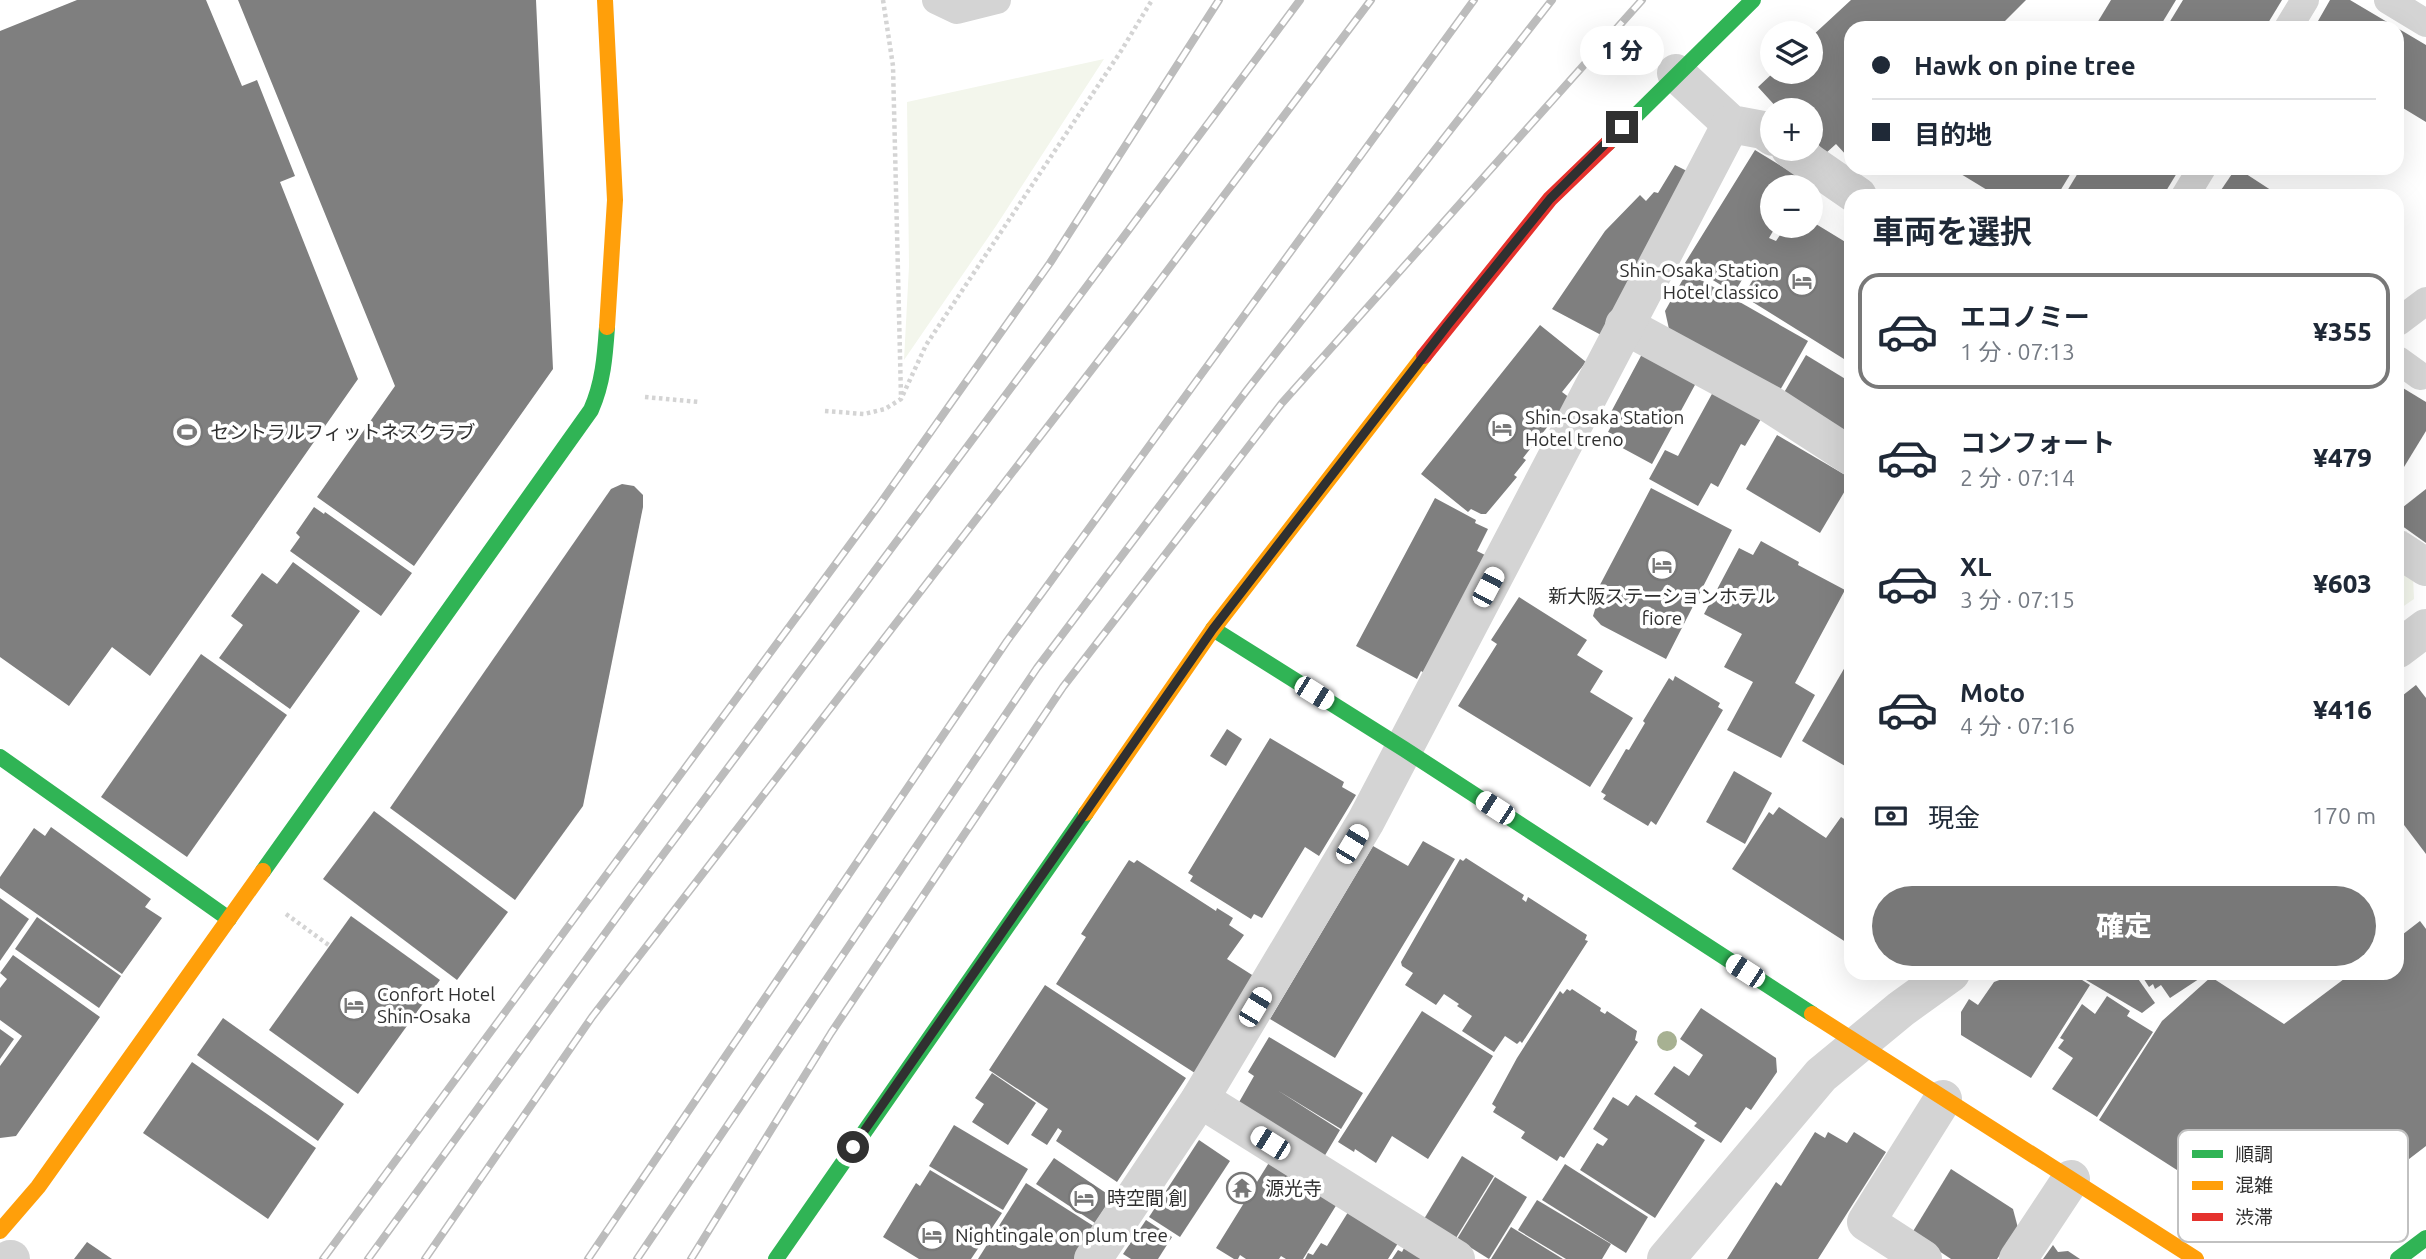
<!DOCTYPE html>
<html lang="ja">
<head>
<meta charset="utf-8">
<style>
  :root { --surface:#fff; --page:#f6f6f7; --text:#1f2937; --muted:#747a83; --line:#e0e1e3; --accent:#787878 }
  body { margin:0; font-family:Ubuntu,"Noto Sans JP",sans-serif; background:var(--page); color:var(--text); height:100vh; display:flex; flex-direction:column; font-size:26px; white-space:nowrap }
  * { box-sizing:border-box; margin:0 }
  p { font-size:23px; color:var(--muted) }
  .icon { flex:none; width:38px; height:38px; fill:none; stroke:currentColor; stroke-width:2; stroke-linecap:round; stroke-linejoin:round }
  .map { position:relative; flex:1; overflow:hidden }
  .sheet { position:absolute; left:1844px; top:189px; width:560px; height:791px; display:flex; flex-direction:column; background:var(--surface); border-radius:21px; box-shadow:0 7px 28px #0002 }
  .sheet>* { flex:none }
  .banner { position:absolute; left:1844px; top:21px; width:560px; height:154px; border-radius:21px; box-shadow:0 7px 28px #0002; display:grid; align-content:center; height:154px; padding:0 28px; background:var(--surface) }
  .tools { position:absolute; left:1760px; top:21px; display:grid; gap:14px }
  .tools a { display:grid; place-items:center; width:63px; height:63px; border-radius:50%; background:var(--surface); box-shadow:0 7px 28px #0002; font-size:35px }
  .end { position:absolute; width:32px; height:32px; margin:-16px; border:9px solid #303030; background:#fff; box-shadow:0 0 0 4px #fff }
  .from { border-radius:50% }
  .bubble { position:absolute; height:49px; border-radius:24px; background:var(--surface); box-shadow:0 7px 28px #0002; font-size:23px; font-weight:800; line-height:49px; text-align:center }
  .car { position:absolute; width:21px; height:42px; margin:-21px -10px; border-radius:9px; box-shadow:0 0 5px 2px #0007; background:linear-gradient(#fff 24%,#345 0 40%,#fff 0 76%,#345 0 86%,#fff 0) }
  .banner b { display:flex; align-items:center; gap:24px; height:66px; font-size:26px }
  .banner b+b { border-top:2px solid var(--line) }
  .banner i { width:18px; height:18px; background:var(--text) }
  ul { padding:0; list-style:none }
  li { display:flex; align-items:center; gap:21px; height:116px; margin:0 14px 10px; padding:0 14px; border:4px solid transparent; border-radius:21px }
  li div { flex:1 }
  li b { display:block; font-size:26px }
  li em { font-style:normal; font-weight:800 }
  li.active { border-color:var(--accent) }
  li>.icon { width:63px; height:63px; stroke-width:1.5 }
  h2 { padding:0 28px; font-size:32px; line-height:84px }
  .pay { display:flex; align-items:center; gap:18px; height:77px; padding:0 28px; font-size:26px }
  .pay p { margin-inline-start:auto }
  .primary-button { display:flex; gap:14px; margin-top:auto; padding:14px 28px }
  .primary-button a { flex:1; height:80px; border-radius:42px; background:var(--accent); color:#fff; font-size:28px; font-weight:800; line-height:80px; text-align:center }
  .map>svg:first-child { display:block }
  .green { fill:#f3f6ec }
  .building { fill:#7f7f7f }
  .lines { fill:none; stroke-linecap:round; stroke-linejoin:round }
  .path { stroke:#d4d4d4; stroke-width:4.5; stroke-dasharray:3.5 3.5; stroke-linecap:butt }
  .lane { stroke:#d4d4d4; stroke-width:28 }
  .street { stroke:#d4d4d4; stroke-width:38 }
  .fast { stroke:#30b455; stroke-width:16 }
  .slow { stroke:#ff9f0a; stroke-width:16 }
  .jam { stroke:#e5322d; stroke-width:16 }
  .rail-casing { stroke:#bcbcbc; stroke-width:8 }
  .rail { stroke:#fff; stroke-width:5; stroke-dasharray:16; stroke-linecap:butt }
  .tree { fill:#a7b192 }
  .route { stroke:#303030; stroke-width:9 }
  .labels { text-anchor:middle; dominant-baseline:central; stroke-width:7; stroke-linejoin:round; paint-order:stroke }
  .poi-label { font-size:19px; fill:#303030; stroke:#fff; text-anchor:start }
  .key { fill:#fff; stroke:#c1c1c1; stroke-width:2 }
  .key-label { font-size:19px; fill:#303030 }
</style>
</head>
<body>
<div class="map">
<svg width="2426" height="1259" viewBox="0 0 2426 1259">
  <rect width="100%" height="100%" fill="#fff"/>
  <!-- green -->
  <g class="green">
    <polygon points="1104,59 996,226 904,360 909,266 907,102"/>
    <polygon points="2398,566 2413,576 2414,599 2398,610"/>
  </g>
  <!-- building -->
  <g class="building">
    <polygon points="77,0 206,0 242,86 257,80 295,176 280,182 358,379 150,676 112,647 69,706 0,657 0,31"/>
    <polygon points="238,0 536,0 553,369 414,566 317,497 395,386"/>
    <polygon points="1851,0 2026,0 1998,28 1852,28 1852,153 1848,157 1836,144 1826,153 1811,137 1811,110 1779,110 1758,87 1774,72 1811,72 1811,37"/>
    <polygon points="2111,0 2176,0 2159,28 2094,28"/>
    <polygon points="2183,0 2282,0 2265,28 2166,28"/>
    <polygon points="2330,0 2350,0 2426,45 2426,122 2398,105 2398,28 2314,28"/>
    <polygon points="1755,150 1804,180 1799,187 1773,187 1773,226 1776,226 1769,238 1776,241 1786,226 1811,226 1811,221 1852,246 1852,364 1743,296 1762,265 1754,260 1734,293 1685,263"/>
    <polygon points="1675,165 1687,171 1603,336 1552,309 1605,231 1640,195 1646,201 1654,192 1658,193"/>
    <polygon points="1951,168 2074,168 2057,196 1997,196"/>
    <polygon points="2081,168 2180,168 2163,196 2064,196"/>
    <polygon points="2236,168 2237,168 2280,196 2217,196"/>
    <polygon points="1687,272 1808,341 1779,392 1669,329 1665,311"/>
    <polygon points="1540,325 1586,362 1562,392 1570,398 1523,458 1526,460 1514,475 1517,477 1486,514 1481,514 1471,509 1468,512 1421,474"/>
    <polygon points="1642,354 1696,383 1652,464 1615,444 1618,437 1608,432 1616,417 1610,414"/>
    <polygon points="1806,355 1852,383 1852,439 1782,396"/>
    <polygon points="2398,385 2426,402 2426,431 2404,467 2398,463"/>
    <polygon points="1713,392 1761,419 1745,446 1741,444 1718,487 1711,483 1698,506 1649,479 1665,450 1678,456"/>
    <polygon points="1777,435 1852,479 1820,533 1746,489"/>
    <polygon points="622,484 634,486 643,495 643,507 583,806 515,900 390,808 611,489"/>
    <polygon points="1651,488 1732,530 1666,659 1601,625 1593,616 1597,603 1592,600"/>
    <polygon points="2426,489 2426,543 2398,523 2398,511"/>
    <polygon points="1435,498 1476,520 1475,523 1488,529 1477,551 1489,557 1426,674 1421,671 1417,679 1356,646"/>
    <polygon points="314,507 324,514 325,512 412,573 381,616 290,551 300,537 296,533"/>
    <polygon points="1761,541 1799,562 1798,565 1845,590 1795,683 1815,695 1781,758 1727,730 1753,682 1724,667 1742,634 1704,614 1739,548 1753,555"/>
    <polygon points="293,562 360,611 290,709 219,658 243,625 231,616 262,573 277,584"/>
    <polygon points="1519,597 1587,640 1577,655 1603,671 1590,692 1633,718 1590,787 1458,706 1497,644 1491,640"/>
    <polygon points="201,654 287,715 187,857 101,797"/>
    <polygon points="1852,655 1852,770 1802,741"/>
    <polygon points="1675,676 1720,703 1718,707 1723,710 1656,825 1651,821 1648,826 1603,799 1606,795 1601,792 1626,749 1629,750 1645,723 1643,721 1669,678 1673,681"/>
    <polygon points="2416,685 2426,698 2426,854 2398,817 2398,699"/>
    <polygon points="1227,729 1242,739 1226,766 1210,756"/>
    <polygon points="1270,738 1344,782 1342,787 1356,795 1319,856 1305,847 1262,918 1254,914 1251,919 1190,881 1193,876 1188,873"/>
    <polygon points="1734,771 1772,793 1745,844 1706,822"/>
    <polygon points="1779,807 1826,838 1841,817 1852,824 1852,946 1732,869 1769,812 1773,815"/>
    <polygon points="374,811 508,912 457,980 323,879"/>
    <polygon points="51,827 151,899 145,907 162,918 122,974 0,888 0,877 34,828 45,836"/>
    <polygon points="1423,841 1455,859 1335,1058 1270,1019 1373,846 1408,866"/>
    <polygon points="1466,858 1524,895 1522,899 1526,902 1528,897 1587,935 1585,940 1588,941 1522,1043 1520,1041 1517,1044 1505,1036 1494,1052 1462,1031 1472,1016 1457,1006 1459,1004 1444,994 1436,1005 1405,985 1413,973 1402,966 1401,962 1460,859 1463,861"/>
    <polygon points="1129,860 1134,863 1137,860 1216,911 1217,908 1233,918 1229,925 1244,935 1227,959 1260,980 1198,1075 1056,984 1086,937 1081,934"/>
    <polygon points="0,898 29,919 0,961"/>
    <polygon points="351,916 440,980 358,1094 269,1030"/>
    <polygon points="37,917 121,976 99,1008 15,949"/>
    <polygon points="2420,921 2426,929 2426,1146 2331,1219 2258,1222 2099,1120 2162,1021 2211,977 2284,1024 2352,973 2398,973 2398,938"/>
    <polygon points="13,955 100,1017 16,1136 0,1138 0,1066 22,1036 0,1020 0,988 7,979 0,973"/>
    <polygon points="2012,973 2071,973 2090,985 2031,1078 1961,1035 1961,1012 1969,999 1978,1005 1994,982 2010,976"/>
    <polygon points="2074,973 2134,973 2155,1003 2142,1013"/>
    <polygon points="2140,973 2208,973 2170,998 2161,985 2155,989 2153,984 2149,987"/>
    <polygon points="1045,985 1186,1078 1117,1182 1056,1141 1062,1131 1058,1128 1047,1145 1031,1135 1048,1109 989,1070"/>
    <polygon points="1567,989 1570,991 1572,989 1601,1008 1600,1011 1605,1014 1607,1011 1637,1031 1635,1040 1638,1042 1564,1158 1560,1156 1557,1161 1521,1138 1525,1132 1493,1112 1496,1107 1492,1104 1517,1058 1560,991 1563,994"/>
    <polygon points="2107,996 2130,1011 2127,1016 2153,1032 2097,1117 2052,1089 2073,1058 2058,1048 2064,1040 2060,1038 2082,1004 2095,1014"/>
    <polygon points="1701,1008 1776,1058 1777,1072 1751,1110 1746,1107 1721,1143 1694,1126 1697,1123 1654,1094 1674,1066 1689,1076 1703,1055 1680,1039"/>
    <polygon points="1422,1011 1493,1056 1428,1159 1392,1136 1376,1163 1355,1149 1354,1152 1338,1142"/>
    <polygon points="223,1018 344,1104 318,1141 197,1055"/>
    <polygon points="0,1029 14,1039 0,1059"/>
    <polygon points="1269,1037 1363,1093 1341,1129 1277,1090 1340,1130 1324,1157 1238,1104 1254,1076 1248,1072"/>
    <polygon points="192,1062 316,1148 268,1219 143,1133"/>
    <polygon points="992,1073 1036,1103 1008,1145 972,1122 984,1104 975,1098"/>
    <polygon points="1636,1095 1705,1140 1655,1218 1580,1170 1597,1143 1603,1146 1608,1139 1593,1129 1613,1097 1628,1106"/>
    <polygon points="954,1125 1028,1169 1003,1210 929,1166"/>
    <polygon points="1815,1132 1825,1138 1828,1132 1847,1143 1854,1132 1886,1152 1818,1259 1727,1259 1776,1182 1781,1186"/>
    <polygon points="1199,1140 1230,1161 1180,1237 1149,1217"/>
    <polygon points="1462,1156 1494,1176 1456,1238 1424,1219"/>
    <polygon points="1054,1158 1112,1197 1095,1223 1036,1184"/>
    <polygon points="1270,1161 1337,1204 1303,1259 1286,1259 1281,1256 1279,1259 1246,1259 1240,1255 1238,1259 1234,1259 1216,1248"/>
    <polygon points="1565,1164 1648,1217 1626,1253 1542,1200"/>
    <polygon points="1951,1169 2013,1209 2018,1228 1997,1259 1951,1259 1912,1233"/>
    <polygon points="930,1170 1002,1213 971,1259 919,1259 883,1237 916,1183 920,1186"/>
    <polygon points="1495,1177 1527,1197 1489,1259 1457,1239"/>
    <polygon points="1026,1183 1095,1227 1075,1259 978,1259"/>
    <polygon points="1537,1200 1611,1244 1602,1259 1566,1259 1518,1230"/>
    <polygon points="1350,1209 1400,1240 1388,1259 1305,1259 1308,1253 1313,1255 1321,1243 1327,1246"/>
    <polygon points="1146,1220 1172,1237 1158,1259 1131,1259 1123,1254"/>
    <polygon points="1511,1227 1563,1259 1491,1259"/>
    <polygon points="87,1242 112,1259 74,1259"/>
    <polygon points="2053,1245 2058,1252 2068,1251 2080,1259 2043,1259"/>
    <polygon points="1405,1246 1421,1259 1392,1259 1398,1250 1402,1252"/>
  </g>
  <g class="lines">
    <!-- path -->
    <g class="path">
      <polyline points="883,0 893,66 901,397"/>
      <polyline points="645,397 699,402"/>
      <polyline points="825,411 864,414 885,409 901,399 926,345 1121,51 1152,0"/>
      <polyline points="286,914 330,946"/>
    </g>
    <!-- lane -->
    <g class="lane">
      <polyline points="936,0 957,10 997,0"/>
      <polyline points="2388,0 2426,23"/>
      <polyline points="2288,28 2305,0"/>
      <polyline points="2185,196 2202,168"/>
      <polyline points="2398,322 2426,301"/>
      <polyline points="2398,360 2420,376"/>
    </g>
    <!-- street -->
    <g class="street">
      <polyline points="1676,73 1731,124 1763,130 1773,137"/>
      <polyline points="1790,149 1858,196"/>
      <polyline points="1624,325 1770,404 1852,457"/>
      <polyline points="2398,549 2426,567"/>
      <polyline points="2398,649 2426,628"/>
      <polyline points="1200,1099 1456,1259"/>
      <polyline points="10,1259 11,1259"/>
      <polyline points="1093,1259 1200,1099 1366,821 1731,124"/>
      <polyline points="1666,1259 1821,1075 1901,1009 1951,973"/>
      <polyline points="1923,1259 1866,1222 1943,1099"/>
      <polyline points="2018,1259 2071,1179"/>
    </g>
    <!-- fast -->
    <g class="fast">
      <polyline points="1608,143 1753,0"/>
      <polyline points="1213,629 1404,749 1812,1014"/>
      <polyline points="0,757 229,919"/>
      <path d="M 263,871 L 591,410 C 603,383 605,356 607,327"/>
      <polyline points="776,1259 1086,813"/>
      <polyline points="2398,1259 2426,1238"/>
    </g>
    <!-- slow -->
    <g class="slow">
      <polyline points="605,0 615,200 607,327"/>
      <polyline points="1086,813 1213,629 1424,356"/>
      <polyline points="1812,1014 2196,1259"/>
      <polyline points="0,1231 38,1187 263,871"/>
    </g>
    <!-- jam -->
    <polyline class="jam" points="1424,356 1550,199 1608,143"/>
    <!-- rail casing -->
    <g class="rail-casing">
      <g id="rail">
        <polyline points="323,1259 879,505 1050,263 1219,0"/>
        <polyline points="368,1259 633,895 1300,0"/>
        <polyline points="425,1259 592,1017 1140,307 1371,0"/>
        <polyline points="588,1259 1007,641 1474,0"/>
        <polyline points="637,1259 1037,668 1247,390 1552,0"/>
        <polyline points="691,1259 831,1033 1063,687 1282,403 1642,0"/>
      </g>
    </g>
    <!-- rail -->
    <use href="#rail" class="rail"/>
  </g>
  <!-- trees -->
  <circle class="tree" cx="1667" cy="1041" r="10"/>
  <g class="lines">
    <!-- route -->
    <polyline class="route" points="853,1147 1213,629 1447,326 1550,199 1622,127"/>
  </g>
  <!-- icons -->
  <defs>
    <g id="hotel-ring" transform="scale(1.575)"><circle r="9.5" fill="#fff" stroke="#787878" stroke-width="1.5"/><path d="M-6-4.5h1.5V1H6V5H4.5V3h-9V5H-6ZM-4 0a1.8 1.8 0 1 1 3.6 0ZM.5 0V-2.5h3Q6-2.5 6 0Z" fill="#787878"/></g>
    <g id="stadium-ring" transform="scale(1.575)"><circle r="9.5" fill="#fff" stroke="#787878" stroke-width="1.5"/><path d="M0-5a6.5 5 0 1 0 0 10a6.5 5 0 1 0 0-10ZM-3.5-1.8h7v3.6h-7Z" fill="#787878"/></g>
    <g id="temple-ring" transform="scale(1.575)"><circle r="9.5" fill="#fff" stroke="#787878" stroke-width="1.5"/><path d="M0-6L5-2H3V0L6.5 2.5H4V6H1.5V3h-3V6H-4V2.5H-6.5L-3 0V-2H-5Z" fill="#787878"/></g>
  </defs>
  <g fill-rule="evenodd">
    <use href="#hotel-ring" x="1802" y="281"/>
    <use href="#hotel-ring" x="1502" y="428"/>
    <use href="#stadium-ring" x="187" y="432"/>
    <use href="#hotel-ring" x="1662" y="565"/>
    <use href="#hotel-ring" x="354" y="1005"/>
    <use href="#temple-ring" x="1242" y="1188"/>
    <use href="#hotel-ring" x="1084" y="1198"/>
    <use href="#hotel-ring" x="932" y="1235"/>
  </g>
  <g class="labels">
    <!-- poi labels -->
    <g class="poi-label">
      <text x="1779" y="270" text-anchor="end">Shin-Osaka Station<tspan x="1779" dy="22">Hotel classico</tspan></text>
      <text x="1525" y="417">Shin-Osaka Station<tspan x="1525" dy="22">Hotel treno</tspan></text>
      <text x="210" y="432">セントラルフィットネスクラブ</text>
      <text x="1662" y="596" text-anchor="middle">新大阪ステーションホテル<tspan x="1662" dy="22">fiore</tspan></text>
      <text x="377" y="994">Confort Hotel<tspan x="377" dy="22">Shin-Osaka</tspan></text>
      <text x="1265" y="1188">源光寺</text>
      <text x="1107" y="1198">時空間 創</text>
      <text x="955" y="1235">Nightingale on plum tree</text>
    </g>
  </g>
  <!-- legend -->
  <rect x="2178" y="1130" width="230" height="112" rx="10" class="key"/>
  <rect x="2192" y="1150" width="31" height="8" fill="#30b455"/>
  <rect x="2192" y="1181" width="31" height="9" fill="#ff9f0a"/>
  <rect x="2192" y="1213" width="31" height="8" fill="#e5322d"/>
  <g class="key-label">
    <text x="2235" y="1161">順調</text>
    <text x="2235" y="1192">混雑</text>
    <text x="2235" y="1224">渋滞</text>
  </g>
</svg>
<div class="tools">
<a><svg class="icon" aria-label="layers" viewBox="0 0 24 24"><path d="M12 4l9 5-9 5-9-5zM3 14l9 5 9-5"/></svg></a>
<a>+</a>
<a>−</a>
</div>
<i class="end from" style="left:853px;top:1147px"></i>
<i class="end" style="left:1622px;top:127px"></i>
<div class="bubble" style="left:1580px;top:26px;width:84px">1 分</div>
<i class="car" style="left:1488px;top:587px;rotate:28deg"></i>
<i class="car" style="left:1314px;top:693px;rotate:122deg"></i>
<i class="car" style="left:1495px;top:808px;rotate:303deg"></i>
<i class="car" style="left:1352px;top:844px;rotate:31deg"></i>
<i class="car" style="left:1745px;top:971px;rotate:303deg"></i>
<i class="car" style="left:1255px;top:1007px;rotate:31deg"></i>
<i class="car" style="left:1270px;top:1143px;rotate:302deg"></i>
<div class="banner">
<b><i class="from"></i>Hawk on pine tree</b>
<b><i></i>目的地</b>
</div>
<section class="sheet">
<h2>車両を選択</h2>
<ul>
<li class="active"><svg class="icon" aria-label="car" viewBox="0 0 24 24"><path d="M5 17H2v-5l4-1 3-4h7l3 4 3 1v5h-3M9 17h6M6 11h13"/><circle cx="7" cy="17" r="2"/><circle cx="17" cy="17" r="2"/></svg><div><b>エコノミー</b><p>1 分 · 07:13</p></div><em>¥355</em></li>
<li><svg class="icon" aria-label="car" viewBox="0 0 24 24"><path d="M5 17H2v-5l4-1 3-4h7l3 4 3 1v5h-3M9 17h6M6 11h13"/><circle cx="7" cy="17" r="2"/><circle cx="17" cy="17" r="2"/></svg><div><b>コンフォート</b><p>2 分 · 07:14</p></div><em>¥479</em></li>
<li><svg class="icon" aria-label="car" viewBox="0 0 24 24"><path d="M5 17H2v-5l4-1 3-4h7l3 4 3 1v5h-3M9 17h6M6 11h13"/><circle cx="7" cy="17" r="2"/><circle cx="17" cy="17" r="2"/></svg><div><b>XL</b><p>3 分 · 07:15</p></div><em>¥603</em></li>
<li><svg class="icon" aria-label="car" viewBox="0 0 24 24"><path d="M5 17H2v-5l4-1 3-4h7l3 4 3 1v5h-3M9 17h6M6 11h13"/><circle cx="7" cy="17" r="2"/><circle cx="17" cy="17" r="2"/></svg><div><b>Moto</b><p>4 分 · 07:16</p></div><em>¥416</em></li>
</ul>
<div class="pay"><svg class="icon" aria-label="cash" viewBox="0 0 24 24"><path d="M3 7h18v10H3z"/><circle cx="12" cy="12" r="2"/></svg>現金<p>170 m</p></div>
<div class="primary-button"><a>確定</a></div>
</section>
</div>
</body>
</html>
